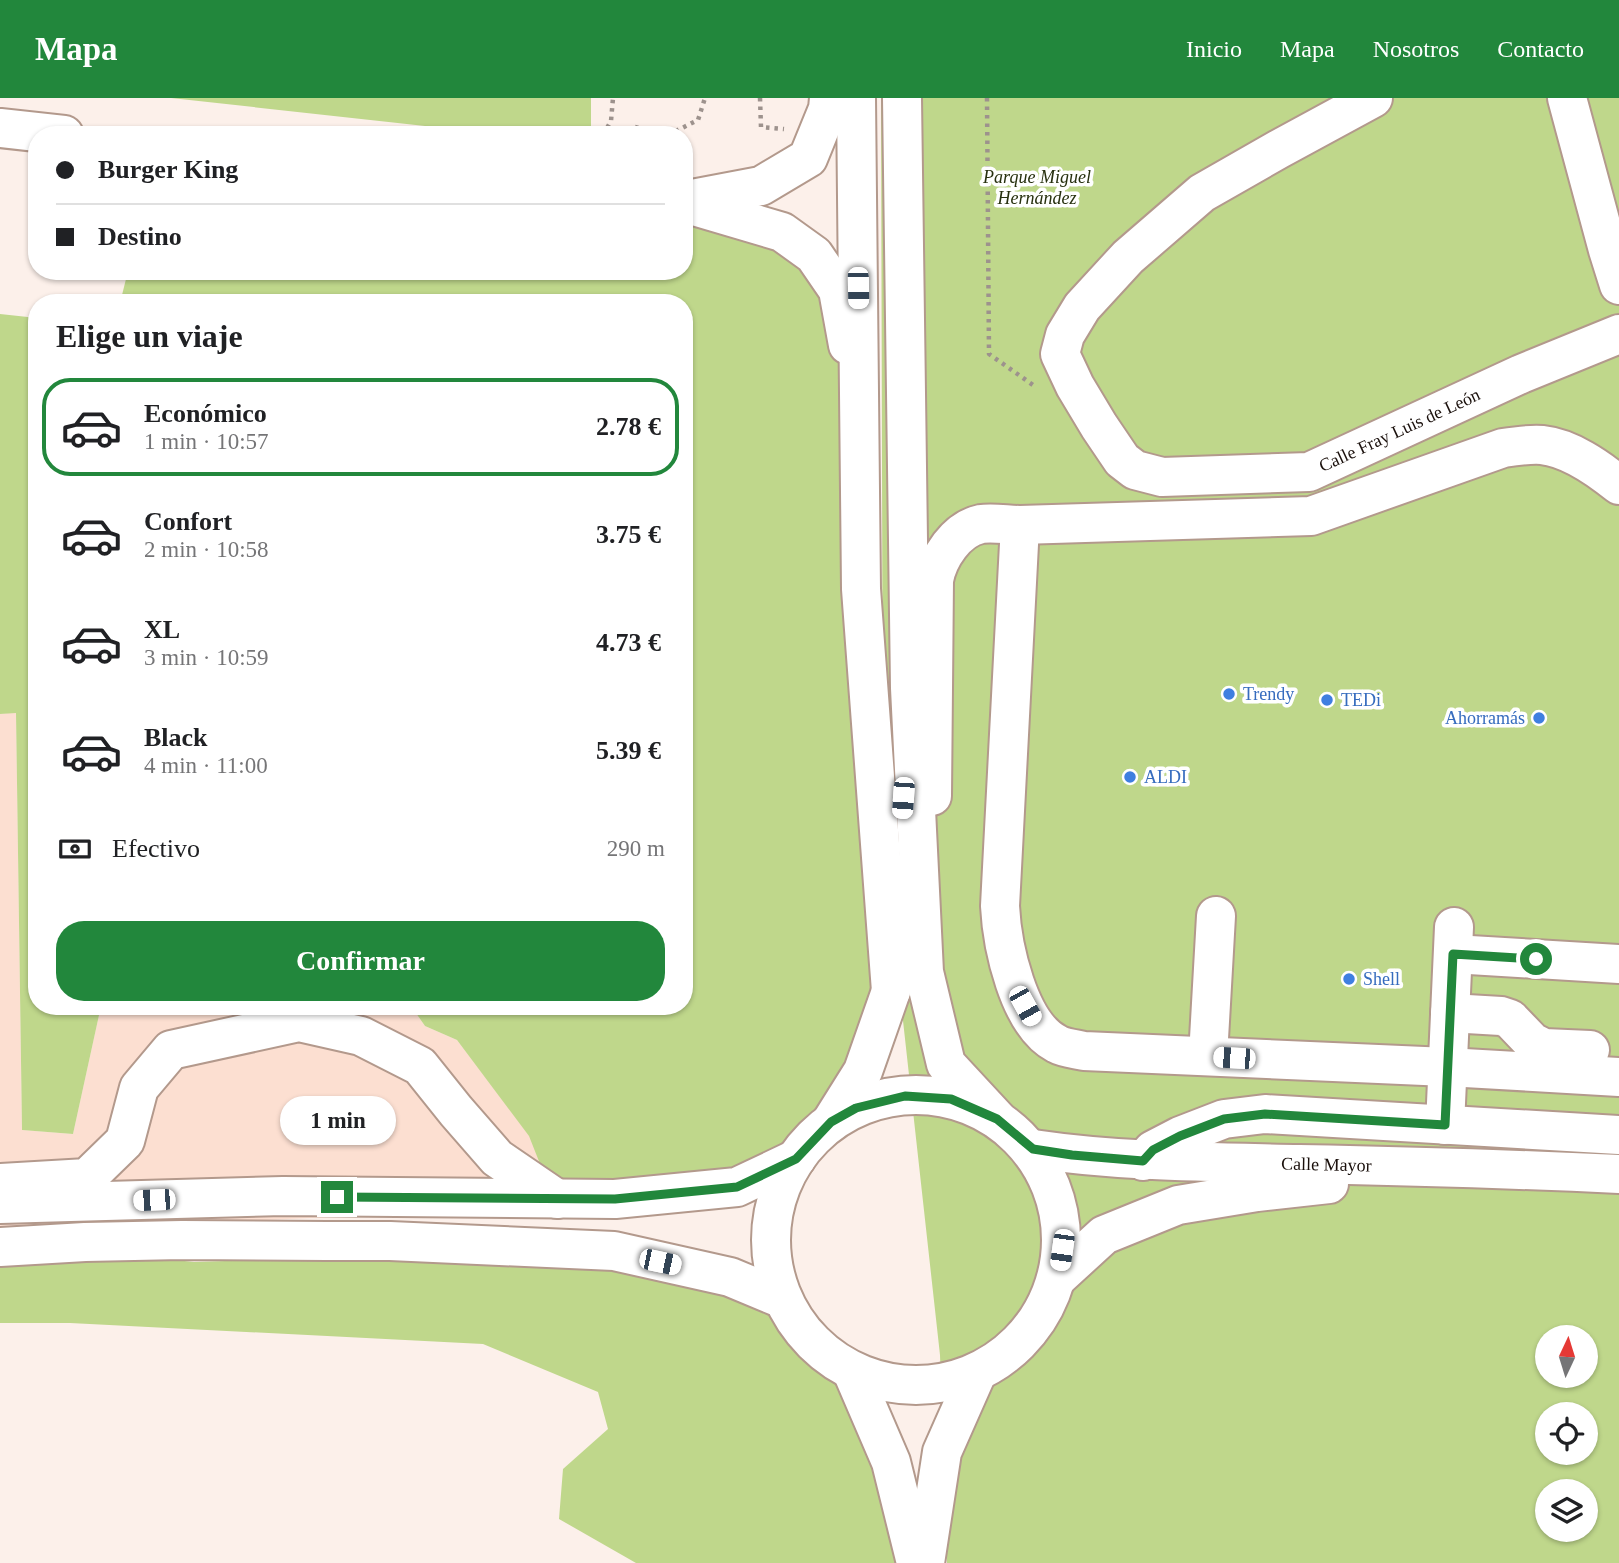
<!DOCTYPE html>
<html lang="es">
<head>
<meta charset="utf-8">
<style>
  :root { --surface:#fff; --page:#f2f2f2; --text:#202124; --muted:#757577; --line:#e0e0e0; --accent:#22873c }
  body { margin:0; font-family:"Times New Roman",serif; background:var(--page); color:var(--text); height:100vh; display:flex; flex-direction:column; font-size:26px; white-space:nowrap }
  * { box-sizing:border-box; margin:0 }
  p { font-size:23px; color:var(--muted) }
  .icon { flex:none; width:38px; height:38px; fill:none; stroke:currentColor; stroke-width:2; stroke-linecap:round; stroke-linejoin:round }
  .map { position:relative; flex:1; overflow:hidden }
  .details { position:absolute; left:28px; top:196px; width:665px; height:721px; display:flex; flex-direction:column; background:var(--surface); border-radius:28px; box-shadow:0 2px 5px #0004 }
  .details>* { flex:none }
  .guide { position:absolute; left:28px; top:28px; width:665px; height:154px; border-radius:28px; box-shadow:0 2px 5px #0004; display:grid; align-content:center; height:154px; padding:0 28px; background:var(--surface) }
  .needle { width:46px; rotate:4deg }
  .controls { position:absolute; left:1535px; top:1227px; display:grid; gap:14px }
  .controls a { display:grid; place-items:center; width:63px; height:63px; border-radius:50%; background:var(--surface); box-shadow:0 2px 5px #0004; font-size:35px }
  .end { position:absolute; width:32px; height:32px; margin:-16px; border:9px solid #22873c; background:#fff; box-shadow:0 0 0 4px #fff }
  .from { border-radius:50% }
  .bubble { position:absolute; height:49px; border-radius:24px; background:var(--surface); box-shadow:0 2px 5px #0004; font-size:23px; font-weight:600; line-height:49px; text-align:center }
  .car { position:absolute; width:21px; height:42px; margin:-21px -10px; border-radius:9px; box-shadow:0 0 5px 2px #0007; background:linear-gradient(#fff 24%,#345 0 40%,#fff 0 76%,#345 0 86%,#fff 0) }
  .guide b { display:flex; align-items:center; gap:24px; height:66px; font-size:26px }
  .guide b+b { border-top:2px solid var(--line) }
  .guide i { width:18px; height:18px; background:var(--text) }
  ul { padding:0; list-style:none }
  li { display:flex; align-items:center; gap:21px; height:98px; margin:0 14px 10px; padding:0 14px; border:4px solid transparent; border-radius:28px }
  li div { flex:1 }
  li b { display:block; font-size:26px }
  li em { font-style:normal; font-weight:600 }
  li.active { border-color:var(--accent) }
  li>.icon { width:63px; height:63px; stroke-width:1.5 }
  h2 { padding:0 28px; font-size:32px; line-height:84px }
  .pay { display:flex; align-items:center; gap:18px; height:77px; padding:0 28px; font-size:26px }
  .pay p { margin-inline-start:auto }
  .cta { display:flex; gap:14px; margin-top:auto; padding:14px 28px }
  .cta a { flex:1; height:80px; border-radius:28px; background:var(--accent); color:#fff; font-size:28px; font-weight:600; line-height:80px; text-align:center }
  header { display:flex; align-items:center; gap:42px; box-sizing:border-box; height:98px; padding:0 35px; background:var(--accent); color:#fff }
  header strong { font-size:33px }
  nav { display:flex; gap:38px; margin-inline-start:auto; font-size:24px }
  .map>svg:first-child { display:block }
  .built { fill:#fcdfd1 }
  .green { fill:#bfd78b; fill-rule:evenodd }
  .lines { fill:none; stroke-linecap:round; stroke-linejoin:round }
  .minor-casing { stroke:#b3998c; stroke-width:42 }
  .major-casing { stroke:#b3998c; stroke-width:42 }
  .path { stroke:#9d928d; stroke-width:4.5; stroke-dasharray:3.5 5; stroke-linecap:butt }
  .minor { stroke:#fff; stroke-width:38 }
  .major { stroke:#fff; stroke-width:38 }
  .route { stroke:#22873c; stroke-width:9 }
  .shop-dot { fill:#3f7fe0; stroke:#fff; stroke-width:2.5 }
  .labels { text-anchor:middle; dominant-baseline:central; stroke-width:7; stroke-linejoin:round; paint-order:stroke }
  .park-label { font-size:18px; font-style:italic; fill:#27300f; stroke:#fff }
  .street-label { font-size:18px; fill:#1a100c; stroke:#fff }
  .shop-label { font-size:18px; fill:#366cbe; stroke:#fff; text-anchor:start }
</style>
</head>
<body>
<header>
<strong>Mapa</strong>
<nav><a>Inicio</a><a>Mapa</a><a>Nosotros</a><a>Contacto</a></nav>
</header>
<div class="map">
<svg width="1619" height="1465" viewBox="0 0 1619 1465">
  <rect width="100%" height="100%" fill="#fcf0ea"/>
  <!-- built -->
  <polygon class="built" points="16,614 22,1032 73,1036 101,908 411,908 425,928 457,942 530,1038 557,1109 0,1134 0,616"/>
  <!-- green -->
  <g class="green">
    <polygon points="171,0 591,0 591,29 577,37 507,37"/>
    <path d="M 881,0 L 1619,0 L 1619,1465 L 947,1465 L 940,1257 L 884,751 L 888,882 L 817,1036 L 744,1076 L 557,1109 L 529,1038 L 457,942 L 425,928 L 411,908 L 684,908 L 684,205 L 120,205 L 128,173 L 684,173 L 684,107 L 801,158 L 846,218 L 883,737 ZM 1547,1239 L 1586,1239 L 1586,1278 L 1547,1278 ZM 1547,1316 L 1586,1316 L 1586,1354 L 1547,1354 ZM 1547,1393 L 1586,1393 L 1586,1432 L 1547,1432 Z"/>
    <polygon points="0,216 37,220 37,908 101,908 73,1036 22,1032 16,615 0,616"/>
    <polygon points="572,1150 779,1213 851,1300 911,1465 636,1465 559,1421 563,1371 608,1331 598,1294 483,1246 70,1225 0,1225 0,1161 109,1155 194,1164 411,1157"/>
  </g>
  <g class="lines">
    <!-- minor casing -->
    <g class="minor-casing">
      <g id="minor">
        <path id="s1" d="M 1373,0 L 1279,51 L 1202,95 L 1128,159 L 1082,209 L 1065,237 L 1060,256 L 1075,288 L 1099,328 L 1122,362 L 1135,372 L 1162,379 L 1309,374 L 1521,276 L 1619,236"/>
        <polyline points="1567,0 1608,152 1619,187"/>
        <polyline points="0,30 64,37"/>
        <polyline points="687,102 761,88 808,60 828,11 829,0"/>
        <polyline points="684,105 782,134 814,157 838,192 848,247"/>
        <path d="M 1020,427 L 1000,808 C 1002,847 1018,926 1057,946 C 1064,950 1075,951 1084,953 L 1447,969 L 1619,979"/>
        <path d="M 932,698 L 934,482 C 938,460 956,431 981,426 C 993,424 1008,427 1020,427 L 1311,418 L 1503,350 C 1516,348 1529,346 1542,347 C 1570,350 1598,370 1619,387"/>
        <polyline points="1453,856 1619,866"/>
        <polyline points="1450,915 1501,918 1510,921 1532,944 1544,950 1590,952"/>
        <polyline points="1208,958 1216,818"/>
        <polyline points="1445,1027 1454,829"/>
        <path id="s2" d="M 1033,1051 C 1121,1064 1210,1064 1299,1066 C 1406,1068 1512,1071 1619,1076"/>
        <polyline points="1143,1063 1153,1052 1180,1038 1224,1021 1265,1016 1619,1037"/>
        <polyline points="0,1085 87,1080 125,1043 139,990 171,952 299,924 361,938 420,968 456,1013 497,1060 557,1101"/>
        <polyline points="1057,1180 1104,1137 1178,1107 1257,1094 1329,1086"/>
      </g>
    </g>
    <!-- major casing -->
    <g class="major-casing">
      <g id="major">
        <polyline points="856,0 861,491 891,893"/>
        <polyline points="902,0 910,590 924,874 946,966 997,1021"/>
        <circle cx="916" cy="1142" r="145"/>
        <polyline points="831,1024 863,973 891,893 893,868"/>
        <polyline points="0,1106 283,1098 615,1101 737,1089 796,1061"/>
        <polyline points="0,1149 85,1144 182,1142 327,1143 390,1143 614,1153 730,1179 778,1199"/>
        <polyline points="854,1278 891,1364 916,1465"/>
        <polyline points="925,1465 942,1354 977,1275"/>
      </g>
    </g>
    <!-- path -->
    <g class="path">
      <polyline points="760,0 761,29 784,31"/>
      <polyline points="987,0 989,256 1033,287"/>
      <polyline points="603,37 611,23 613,0"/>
      <polyline points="620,37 635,29 665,37"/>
      <polyline points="668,37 698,22 705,0"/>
    </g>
    <!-- minor -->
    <use href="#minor" class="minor"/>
    <!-- major -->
    <use href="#major" class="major"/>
  </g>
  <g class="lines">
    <!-- route -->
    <polyline class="route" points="337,1099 615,1101 737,1089 796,1061 831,1024 856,1010 905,998 951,1001 997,1021 1033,1051 1072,1057 1143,1063 1153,1052 1180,1038 1224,1021 1265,1016 1445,1027 1453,856 1536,861"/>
  </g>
  <!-- markers -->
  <g class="shop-dot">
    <circle cx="1229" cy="596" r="7"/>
    <circle cx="1327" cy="602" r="7"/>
    <circle cx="1539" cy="620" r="7"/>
    <circle cx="1130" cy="679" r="7"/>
    <circle cx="1349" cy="881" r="7"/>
  </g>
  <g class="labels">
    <!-- park labels -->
    <g class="park-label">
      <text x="1037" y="79">Parque Miguel<tspan x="1037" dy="21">Hernández</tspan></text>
    </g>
    <!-- street labels -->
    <g class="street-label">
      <text stroke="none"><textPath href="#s1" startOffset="828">Calle Fray Luis de León</textPath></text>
      <text stroke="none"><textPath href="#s2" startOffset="294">Calle Mayor</textPath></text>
    </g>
    <!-- shop labels -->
    <g class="shop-label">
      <text x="1243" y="596">Trendy</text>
      <text x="1341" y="602">TEDi</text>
      <text x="1525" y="620" text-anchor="end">Ahorramás</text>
      <text x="1144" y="679">ALDI</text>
      <text x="1363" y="881">Shell</text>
    </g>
  </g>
</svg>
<div class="controls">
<a><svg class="needle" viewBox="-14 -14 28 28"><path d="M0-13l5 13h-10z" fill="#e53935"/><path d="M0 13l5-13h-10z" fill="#757577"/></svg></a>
<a><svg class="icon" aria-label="locate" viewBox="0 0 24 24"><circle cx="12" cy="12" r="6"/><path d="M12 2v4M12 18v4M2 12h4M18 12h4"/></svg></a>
<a><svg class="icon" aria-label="layers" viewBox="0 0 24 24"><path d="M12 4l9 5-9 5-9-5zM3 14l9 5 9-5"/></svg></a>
</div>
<i class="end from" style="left:1536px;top:861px"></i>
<i class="end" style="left:337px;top:1099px"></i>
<div class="bubble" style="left:280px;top:998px;width:116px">1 min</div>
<i class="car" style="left:858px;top:190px;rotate:179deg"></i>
<i class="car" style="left:903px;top:700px;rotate:184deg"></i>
<i class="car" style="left:1025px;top:908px;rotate:151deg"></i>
<i class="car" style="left:1234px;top:960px;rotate:273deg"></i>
<i class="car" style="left:154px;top:1102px;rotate:268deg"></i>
<i class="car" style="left:1062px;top:1152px;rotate:188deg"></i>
<i class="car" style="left:660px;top:1164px;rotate:102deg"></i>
<div class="guide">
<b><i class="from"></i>Burger King</b>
<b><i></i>Destino</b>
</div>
<section class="details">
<h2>Elige un viaje</h2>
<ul>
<li class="active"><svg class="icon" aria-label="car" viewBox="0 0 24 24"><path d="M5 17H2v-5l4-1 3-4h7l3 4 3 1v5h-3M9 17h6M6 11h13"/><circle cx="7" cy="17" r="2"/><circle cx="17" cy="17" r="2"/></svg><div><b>Económico</b><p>1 min · 10:57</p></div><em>2.78 €</em></li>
<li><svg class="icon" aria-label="car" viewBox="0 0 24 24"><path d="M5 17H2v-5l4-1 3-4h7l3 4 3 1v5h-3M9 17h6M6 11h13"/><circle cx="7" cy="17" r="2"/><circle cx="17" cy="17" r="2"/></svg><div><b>Confort</b><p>2 min · 10:58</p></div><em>3.75 €</em></li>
<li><svg class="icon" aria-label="car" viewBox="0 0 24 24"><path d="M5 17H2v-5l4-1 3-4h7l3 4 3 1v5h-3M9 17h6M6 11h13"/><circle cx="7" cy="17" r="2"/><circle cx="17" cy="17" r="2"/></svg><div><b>XL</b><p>3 min · 10:59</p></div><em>4.73 €</em></li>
<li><svg class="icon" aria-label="car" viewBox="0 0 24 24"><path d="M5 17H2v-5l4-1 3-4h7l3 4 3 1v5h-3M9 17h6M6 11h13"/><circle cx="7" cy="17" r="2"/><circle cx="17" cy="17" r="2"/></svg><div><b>Black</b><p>4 min · 11:00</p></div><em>5.39 €</em></li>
</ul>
<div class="pay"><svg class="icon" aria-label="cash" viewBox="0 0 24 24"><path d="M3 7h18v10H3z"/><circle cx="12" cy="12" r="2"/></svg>Efectivo<p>290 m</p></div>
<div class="cta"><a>Confirmar</a></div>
</section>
</div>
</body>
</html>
